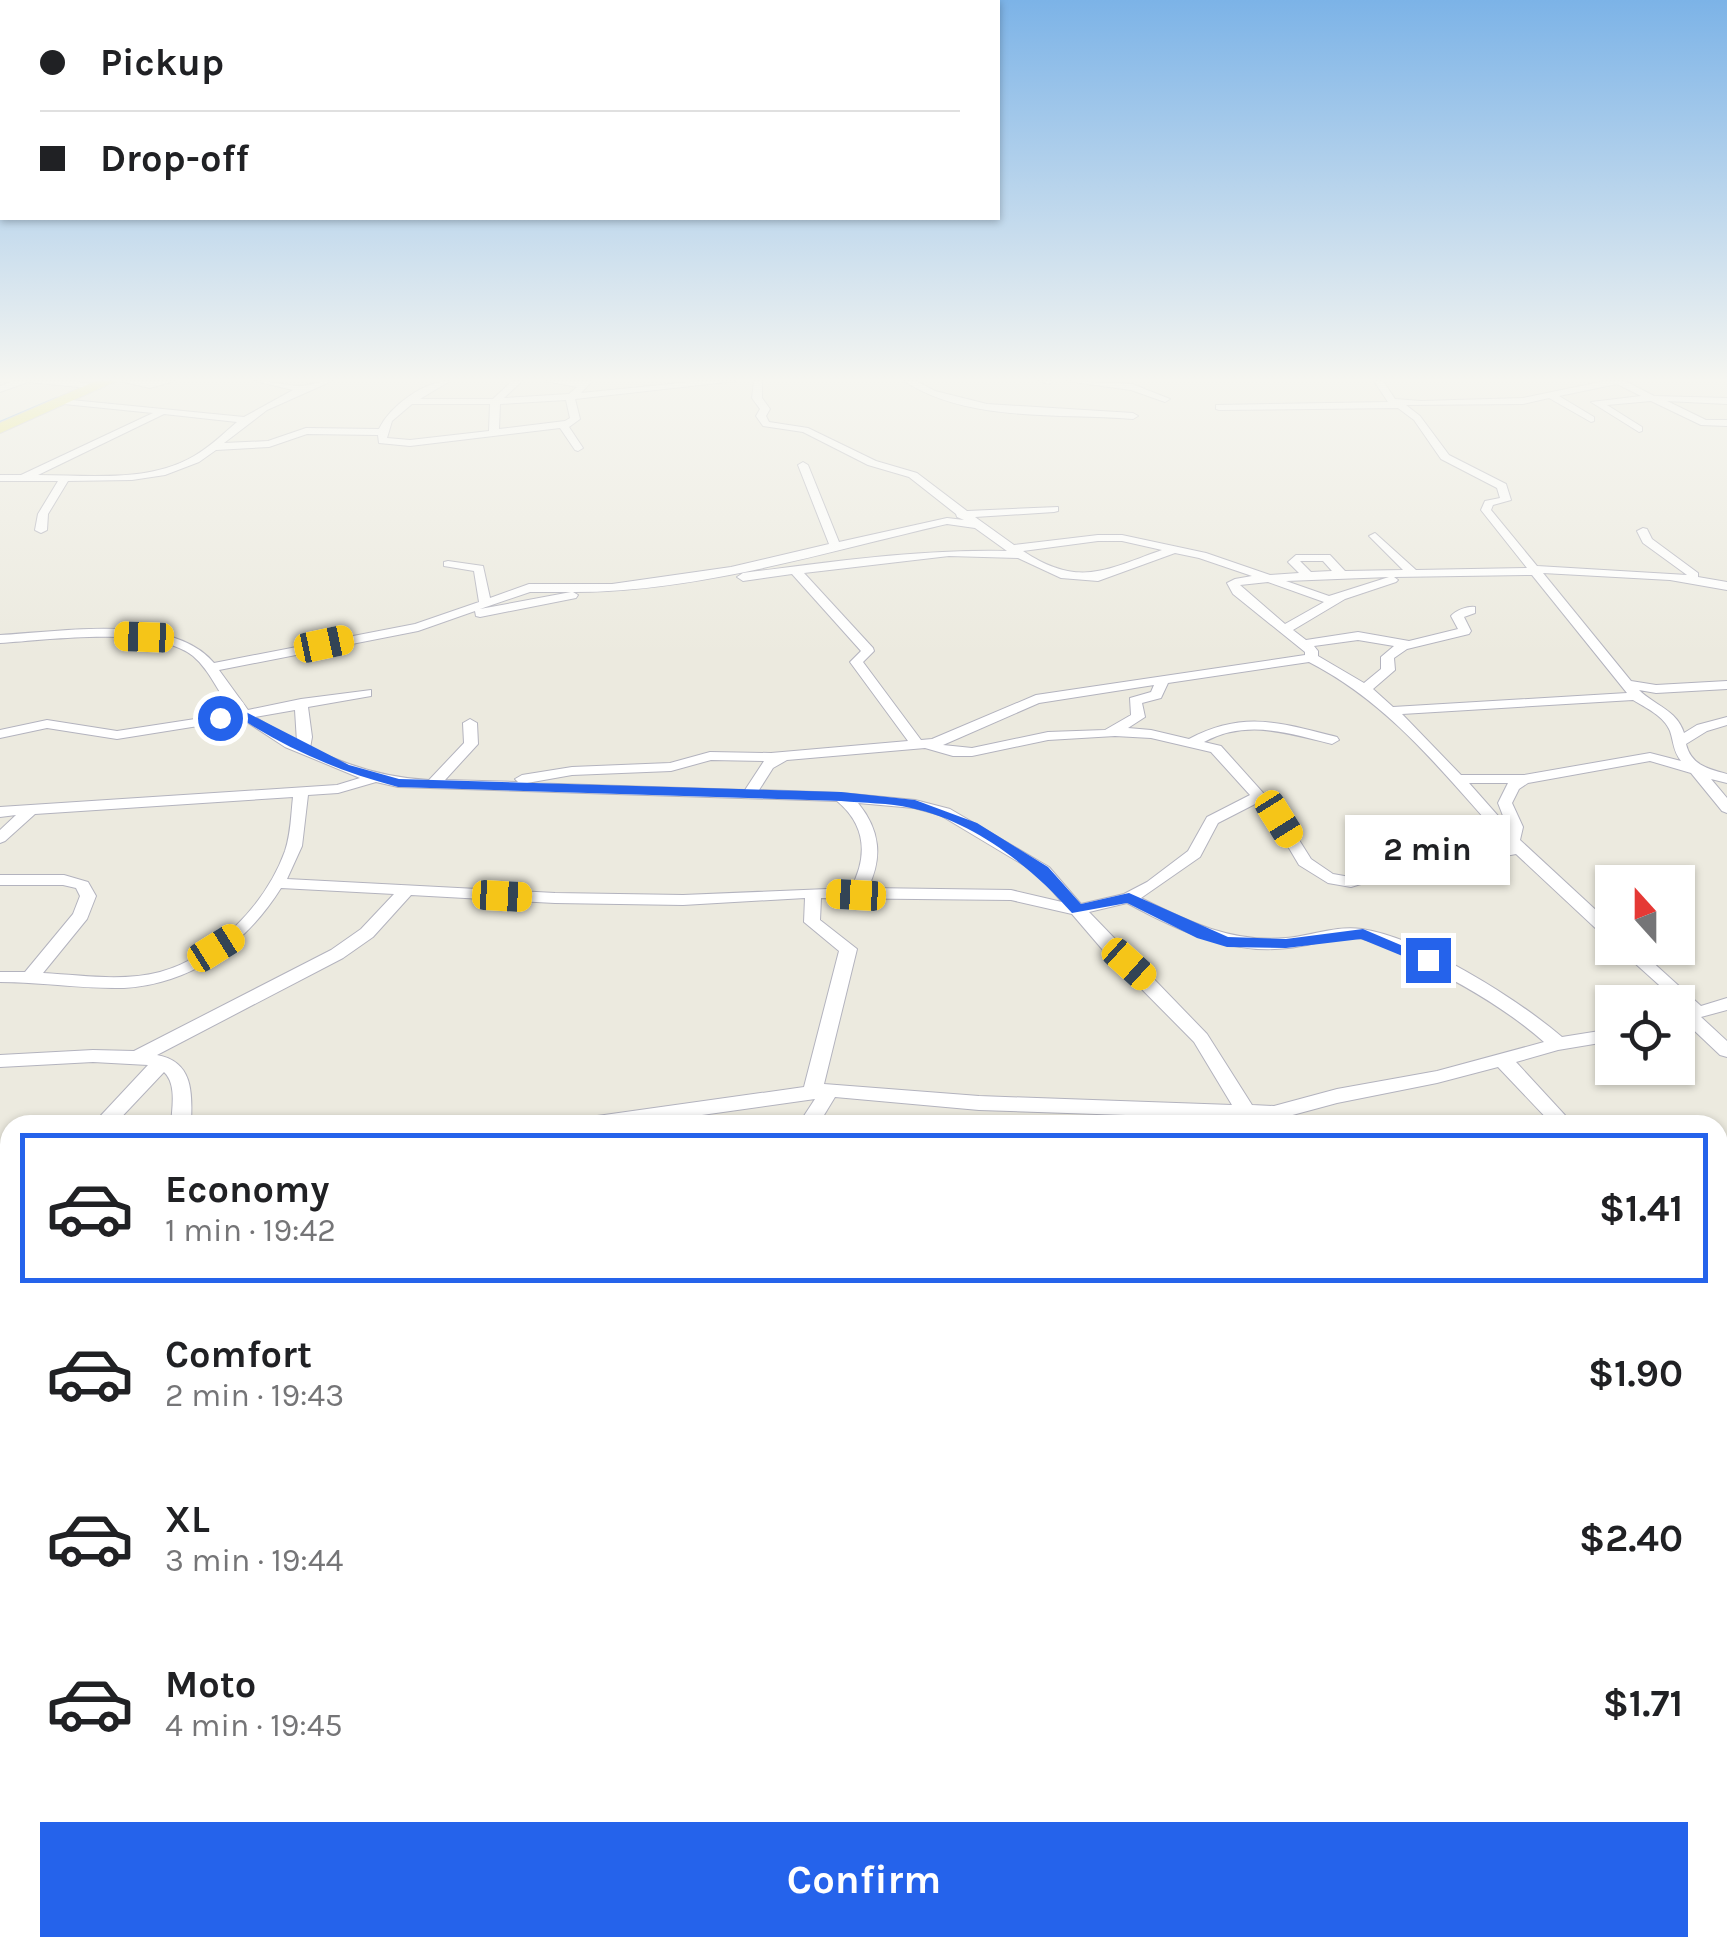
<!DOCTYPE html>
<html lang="en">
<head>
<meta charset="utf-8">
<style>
  :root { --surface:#fff; --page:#f6f6f6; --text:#202124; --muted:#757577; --line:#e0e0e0; --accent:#2563eb }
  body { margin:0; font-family:Karla,sans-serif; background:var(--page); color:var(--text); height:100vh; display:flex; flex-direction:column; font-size:38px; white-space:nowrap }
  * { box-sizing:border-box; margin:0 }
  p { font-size:32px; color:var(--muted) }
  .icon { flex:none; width:55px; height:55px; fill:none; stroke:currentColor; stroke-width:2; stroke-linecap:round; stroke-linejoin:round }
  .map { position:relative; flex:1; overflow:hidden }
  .sheet { position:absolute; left:0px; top:1115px; width:1728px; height:842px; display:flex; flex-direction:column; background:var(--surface); border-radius:30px 30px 0 0; box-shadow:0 2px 8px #0004 }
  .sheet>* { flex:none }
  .guide { position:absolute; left:0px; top:0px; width:1000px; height:220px; box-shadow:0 2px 8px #0004; display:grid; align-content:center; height:220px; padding:0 40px; background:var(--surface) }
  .needle { width:65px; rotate:339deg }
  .tools { position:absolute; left:1595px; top:865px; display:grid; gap:20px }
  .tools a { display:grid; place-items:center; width:100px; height:100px; border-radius:0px; background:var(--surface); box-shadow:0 2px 8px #0004; font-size:50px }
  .end { position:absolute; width:45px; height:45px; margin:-22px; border:12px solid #2563eb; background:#fff; box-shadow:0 0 0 5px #fff }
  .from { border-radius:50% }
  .bubble { position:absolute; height:70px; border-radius:0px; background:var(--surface); box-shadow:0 2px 8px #0004; font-size:32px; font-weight:700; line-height:70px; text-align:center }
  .car { position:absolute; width:30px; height:60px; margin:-30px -15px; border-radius:12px; box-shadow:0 0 8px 2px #0007; background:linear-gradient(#f5c518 24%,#345 0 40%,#f5c518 0 76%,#345 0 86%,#f5c518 0) }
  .guide b { display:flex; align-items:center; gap:35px; height:95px; font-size:38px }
  .guide b+b { border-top:2px solid var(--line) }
  .guide i { width:25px; height:25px; background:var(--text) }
  ul { padding:18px 0 0; list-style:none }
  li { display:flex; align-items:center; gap:30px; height:150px; margin:0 20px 15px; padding:0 20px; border:5px solid transparent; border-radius:0px }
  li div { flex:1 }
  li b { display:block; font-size:38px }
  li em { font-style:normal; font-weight:700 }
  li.active { border-color:var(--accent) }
  li>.icon { width:90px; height:90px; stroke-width:1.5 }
  .action { display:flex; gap:20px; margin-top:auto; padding:20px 40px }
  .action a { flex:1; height:115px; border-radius:0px; background:var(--accent); color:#fff; font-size:40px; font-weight:700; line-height:115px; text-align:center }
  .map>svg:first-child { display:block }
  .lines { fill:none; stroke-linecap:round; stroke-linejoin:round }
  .stream { stroke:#7bb1e5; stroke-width:2.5 }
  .street-casing { stroke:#b3b3be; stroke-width:2 }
  .primary-casing { stroke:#c8c8c8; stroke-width:2 }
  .street { fill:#fff; fill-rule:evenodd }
  .primary { fill:#e6e56b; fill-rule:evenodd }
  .route { fill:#2563eb }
</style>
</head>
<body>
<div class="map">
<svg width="1727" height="1956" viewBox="0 0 1727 1956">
  <rect width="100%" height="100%" fill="#eceadf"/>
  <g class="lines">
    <!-- stream -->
    <polyline class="stream" points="0,422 57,398"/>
    <!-- street casing -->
    <g class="street-casing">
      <g id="street">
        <polygon points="14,381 73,381 103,386 99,389 28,382 0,392 0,386"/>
        <polygon points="120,381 174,381 150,388"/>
        <path d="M 255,381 C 270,381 284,385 298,386 C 309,386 320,381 332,381 L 267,410 L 224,443 L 268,441 L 306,428 L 379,429 C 390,406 424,381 450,381 L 420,399 L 493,399 L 512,381 L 522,381 L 504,398 L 569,394 L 577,387 L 545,381 L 592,381 L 581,393 L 700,381 L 736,381 L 575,399 L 580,419 L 569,427 L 583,448 L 578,451 L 575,450 L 560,428 L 410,446 L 379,443 L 378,435 L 307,434 L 269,447 L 216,450 L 199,462 L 165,475 L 132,480 L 68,481 L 48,514 L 47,530 L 41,533 L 35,530 L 38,514 L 58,481 L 0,481 L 0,475 L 21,475 L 153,413 L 64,404 L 61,403 L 61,399 L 244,417 L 293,390 ZM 566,400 L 570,418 L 565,421 L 499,429 L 500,404 ZM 412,404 L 490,404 L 489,431 L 410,440 L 387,438 L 392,421 ZM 164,414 L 237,422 C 223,434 210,447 194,456 C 148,483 88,475 38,475 Z"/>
        <path d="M 754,381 L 762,381 L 762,398 L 770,409 L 766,416 L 769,422 L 808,428 L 876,461 L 917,473 L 967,511 L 1058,507 L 1058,511 L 1054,512 L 975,517 L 1014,545 L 1098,535 L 1122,535 L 1206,553 L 1270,575 L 1299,573 L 1288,562 L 1296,555 L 1330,555 L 1345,571 L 1403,570 L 1369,536 L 1375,533 L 1416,570 L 1527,568 L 1481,510 L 1485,501 L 1500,498 L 1497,488 L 1441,459 L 1414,420 L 1398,408 L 1219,410 L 1216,409 L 1216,405 L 1388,402 L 1374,381 L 1383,381 L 1395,399 L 1421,401 L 1523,398 L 1605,381 L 1625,381 L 1654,396 L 1727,398 L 1727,404 L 1667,401 L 1706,420 L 1727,420 L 1727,426 L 1701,425 L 1651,401 L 1607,405 L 1642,427 L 1642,431 L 1639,432 L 1591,402 L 1641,396 L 1617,384 L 1559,396 L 1594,417 L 1594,421 L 1591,422 L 1549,398 L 1523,404 L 1406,405 L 1420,416 L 1449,455 L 1506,484 L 1511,500 L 1493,505 L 1491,510 L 1537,566 L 1687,575 L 1643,543 L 1637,531 L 1643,528 L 1647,529 L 1652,539 L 1698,573 L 1698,577 L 1727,582 L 1727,590 L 1670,580 L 1543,573 L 1631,681 L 1656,685 L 1727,681 L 1727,689 L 1656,693 L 1639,690 C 1654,705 1677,710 1684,733 L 1697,725 L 1727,717 L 1727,725 L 1707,731 L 1686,744 C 1691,765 1708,769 1727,774 L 1727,783 L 1711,779 L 1727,798 L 1727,813 L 1722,811 L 1691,773 L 1650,761 L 1528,783 L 1519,789 L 1512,803 L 1523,827 L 1520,840 L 1612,925 L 1612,939 L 1606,938 L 1516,854 L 1447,867 L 1417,867 L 1351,887 L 1328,883 L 1299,865 L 1273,821 L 1257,803 L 1218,823 L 1200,857 L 1141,898 C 1188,922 1233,943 1286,938 C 1311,936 1336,925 1362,929 C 1421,938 1516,998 1562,1037 L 1612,1029 L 1612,1041 L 1558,1050 L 1516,1062 L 1574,1125 L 1553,1125 L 1498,1067 L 1437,1083 L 1337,1103 L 1274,1120 L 979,1110 L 835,1097 L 818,1125 L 798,1125 L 815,1099 L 631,1125 L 573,1125 L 576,1120 L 583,1118 L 804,1087 L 839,951 L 804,922 L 805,898 L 683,905 L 555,903 L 411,895 L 373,937 L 343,958 L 157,1055 C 194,1062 192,1093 191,1125 L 171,1125 C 172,1108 177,1084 164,1072 L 114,1125 L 92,1125 L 148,1065 L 93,1062 L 0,1067 L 0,1055 L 93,1050 L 134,1051 L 331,950 L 361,929 L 394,894 L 281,888 C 246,944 192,984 124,988 C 83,989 41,982 0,982 L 0,972 L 25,972 L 73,914 L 80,896 L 76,888 L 63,885 L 0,885 L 0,875 L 64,875 L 88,882 L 96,896 L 87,919 L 43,973 C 81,975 122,982 160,972 C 215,957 266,904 285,851 C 291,833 291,814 293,797 L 35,814 L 5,841 L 0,843 L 0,830 L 16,815 L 0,817 L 0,807 L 337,785 L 360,778 L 285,747 L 242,719 L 117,739 L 47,728 L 0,738 L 0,730 L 47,720 L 117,731 L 234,713 C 219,695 211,671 193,656 C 154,625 49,640 0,643 L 0,635 C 59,632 172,612 214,663 L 415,624 L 479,602 L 474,571 L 444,566 L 444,562 L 448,561 L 483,566 L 490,598 L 529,584 L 612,584 L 731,567 L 829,544 L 798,465 L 803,462 L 808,465 L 839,542 L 947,518 L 964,520 L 957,517 L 956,514 L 909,477 L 868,465 L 803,432 L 763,426 L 756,416 L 760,409 L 752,398 ZM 947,524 L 975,528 L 1007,551 C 918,549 831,562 743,573 L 737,577 L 743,581 L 792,574 L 861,651 L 850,662 L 908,741 L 771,753 L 710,752 L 670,763 L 572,767 L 522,775 L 515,779 L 518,782 L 445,780 L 478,744 L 477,723 L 470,719 L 463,723 L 464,743 L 429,780 C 386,778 348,766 310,748 L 312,737 L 308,707 L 371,696 L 371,690 L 301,699 L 248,710 L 219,670 L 418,631 L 475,611 L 476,616 L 480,617 L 576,598 L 578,595 L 573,592 C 698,592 825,552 947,524 ZM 1098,541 L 1122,541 L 1162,550 C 1105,570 1079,588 1023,551 ZM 1175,553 L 1199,558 L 1252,576 L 1235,579 L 1227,583 L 1233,594 L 1305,652 L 1305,655 L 1036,695 L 932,739 L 921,740 L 863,662 L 874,651 L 873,648 L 804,573 L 949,556 L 1018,558 L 1061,578 L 1098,581 ZM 1300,561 L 1323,561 L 1332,571 L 1311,572 ZM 1532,575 L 1627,693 L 1393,707 L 1373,689 L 1395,670 L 1394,658 L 1407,649 L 1469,634 L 1471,631 L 1464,617 L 1475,613 L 1475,607 C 1468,606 1456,610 1451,616 L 1458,629 L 1409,641 L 1358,632 L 1306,640 L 1293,630 L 1345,599 L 1396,582 L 1398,580 L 1394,577 ZM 1389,577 L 1329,596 L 1286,581 ZM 1268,582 L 1324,602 L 1285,624 L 1240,585 ZM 530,592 L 571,592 L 480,609 ZM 1358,640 L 1394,646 L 1381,657 L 1381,669 L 1364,683 L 1318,656 L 1318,651 L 1314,646 ZM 1309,662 C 1393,705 1447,778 1509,846 L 1447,857 L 1416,857 L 1350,877 L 1333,874 L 1311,859 L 1284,816 L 1221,746 L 1204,742 C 1247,719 1287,733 1332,744 L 1339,740 L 1337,737 C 1281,723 1244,710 1189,739 L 1151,730 L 1128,728 L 1145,717 L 1142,703 L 1161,698 L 1168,683 ZM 1154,685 L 1151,692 L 1130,698 L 1131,715 L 1105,730 L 1048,732 L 972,748 L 943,745 L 1039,703 ZM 1633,700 C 1646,708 1664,716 1670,731 C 1674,743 1673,751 1681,761 L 1650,753 L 1524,775 L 1461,775 L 1402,714 ZM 295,710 L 297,742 L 255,717 ZM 1115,736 L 1151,738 L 1211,752 L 1250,795 L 1207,817 L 1188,851 L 1147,882 L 1124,894 L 1081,904 L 1049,867 L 950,809 L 915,800 L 841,793 L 759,790 L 773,768 L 787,760 L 925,748 L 953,756 L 972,756 L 1048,740 ZM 711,760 L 764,761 L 745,790 L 527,783 L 572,775 L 671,771 ZM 376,782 L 398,787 L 837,801 C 866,825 868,856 851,888 L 683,895 L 555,893 L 287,879 L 302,846 L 308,795 L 338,793 ZM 1469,783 L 1508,783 L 1498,803 L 1507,826 ZM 858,803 L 914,808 L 940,815 L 1037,873 L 1062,902 L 1011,890 L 868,888 C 883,857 880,830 858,803 ZM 821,898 L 1011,900 L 1072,914 L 1102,949 L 1194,1042 L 1232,1105 L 979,1096 L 824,1084 L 857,949 L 820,920 ZM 1127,903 C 1177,930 1229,955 1288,948 C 1311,946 1333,936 1356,938 C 1374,940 1391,949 1407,957 C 1456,980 1503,1006 1544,1042 L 1437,1071 L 1337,1089 L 1274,1106 L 1252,1105 L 1207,1034 L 1089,912 Z"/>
        <path d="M 904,381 L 916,381 L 935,391 L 987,404 L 1133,413 L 1138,416 L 1133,419 C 1059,413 969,423 904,381 Z"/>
        <polygon points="1039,381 1053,381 1049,384"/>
        <polygon points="1066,381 1132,384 1170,399 1165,402 1131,390"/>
        <polygon points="1618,948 1637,948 1701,1006 1727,998 1727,1010 1701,1017 1727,1041 1727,1057 1720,1055 1682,1019 1679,1015 1684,1010 1678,1002"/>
        <polygon points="10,1220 10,1236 0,1238 0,1222"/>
        <polygon points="10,1255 10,1279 0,1285 0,1260"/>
        <polygon points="1718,1267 1727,1271 1727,1292 1718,1288"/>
        <polygon points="10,1329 10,1347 0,1348 0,1330"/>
        <polygon points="1727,1365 1727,1385 1718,1386 1718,1366"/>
        <polygon points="1718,1695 1727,1699 1727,1727 1718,1723"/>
        <polygon points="0,1718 10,1722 10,1750 0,1746"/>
        <polygon points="10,1893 10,1932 0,1937 0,1897"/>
        <polygon points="1718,1906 1727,1910 1727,1942 1718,1938"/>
        <polygon points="410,1948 463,1948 467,1956 414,1956"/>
        <polygon points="1146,1948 1178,1948 1175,1956 1143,1956"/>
        <polygon points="1519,1948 1551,1948 1549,1956 1517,1956"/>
      </g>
    </g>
    <!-- primary casing -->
    <g class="primary-casing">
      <polygon id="primary" points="96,381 116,381 0,433 0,423"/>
    </g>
    <!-- street -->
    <use href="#street" class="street"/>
    <!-- primary -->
    <use href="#primary" class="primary"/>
  </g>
  <!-- sky -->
  <linearGradient id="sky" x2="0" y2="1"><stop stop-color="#7cb3e7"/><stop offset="0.58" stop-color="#f6f6f1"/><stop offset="1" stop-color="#f6f6f1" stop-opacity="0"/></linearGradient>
  <rect width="1727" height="655" fill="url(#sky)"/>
  <!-- route -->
  <path class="route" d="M 242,710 L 349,765 L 399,779 L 841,792 L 915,800 L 977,823 L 1048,867 L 1081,904 L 1129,893 L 1228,937 L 1286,939 L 1363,929 L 1436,960 L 1422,964 L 1361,939 L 1286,948 L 1227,947 L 1197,938 L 1127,903 L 1072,913 C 1031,866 973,821 911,808 C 889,803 864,803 841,801 L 398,787 C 341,772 289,750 240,718 L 220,722 L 214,718 Z"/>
</svg>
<div class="tools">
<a><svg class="needle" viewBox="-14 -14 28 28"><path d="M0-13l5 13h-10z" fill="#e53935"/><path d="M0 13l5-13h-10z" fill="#757577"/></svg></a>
<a><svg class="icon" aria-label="locate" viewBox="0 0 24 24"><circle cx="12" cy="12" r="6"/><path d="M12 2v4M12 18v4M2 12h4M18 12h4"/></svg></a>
</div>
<i class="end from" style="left:220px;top:718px"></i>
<i class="end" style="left:1428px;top:960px"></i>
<div class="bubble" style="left:1345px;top:815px;width:165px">2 min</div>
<i class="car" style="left:144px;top:637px;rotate:272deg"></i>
<i class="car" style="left:324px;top:644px;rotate:78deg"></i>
<i class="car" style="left:1279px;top:819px;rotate:148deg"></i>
<i class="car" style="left:856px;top:895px;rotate:273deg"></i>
<i class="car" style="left:502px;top:896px;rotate:93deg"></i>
<i class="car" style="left:216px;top:948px;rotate:58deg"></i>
<i class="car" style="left:1129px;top:964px;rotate:132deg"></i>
<div class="guide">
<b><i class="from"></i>Pickup</b>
<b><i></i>Drop-off</b>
</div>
<section class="sheet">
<ul>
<li class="active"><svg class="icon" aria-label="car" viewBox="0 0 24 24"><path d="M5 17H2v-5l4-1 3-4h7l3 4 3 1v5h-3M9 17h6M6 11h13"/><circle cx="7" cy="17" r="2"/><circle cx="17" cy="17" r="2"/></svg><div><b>Economy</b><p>1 min · 19:42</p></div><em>$1.41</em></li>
<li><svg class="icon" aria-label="car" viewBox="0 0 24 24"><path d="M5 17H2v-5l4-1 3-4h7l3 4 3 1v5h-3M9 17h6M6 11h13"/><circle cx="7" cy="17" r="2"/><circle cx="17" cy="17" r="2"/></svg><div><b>Comfort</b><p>2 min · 19:43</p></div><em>$1.90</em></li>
<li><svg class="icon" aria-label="car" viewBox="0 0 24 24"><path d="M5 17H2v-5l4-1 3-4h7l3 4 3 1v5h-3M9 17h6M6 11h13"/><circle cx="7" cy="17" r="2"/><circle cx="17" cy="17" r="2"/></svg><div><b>XL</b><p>3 min · 19:44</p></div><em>$2.40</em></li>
<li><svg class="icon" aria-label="car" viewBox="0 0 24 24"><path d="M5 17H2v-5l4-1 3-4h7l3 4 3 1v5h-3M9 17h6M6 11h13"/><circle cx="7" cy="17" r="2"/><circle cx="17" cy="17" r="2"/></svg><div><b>Moto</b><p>4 min · 19:45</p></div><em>$1.71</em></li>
</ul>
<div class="action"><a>Confirm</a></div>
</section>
</div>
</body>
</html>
